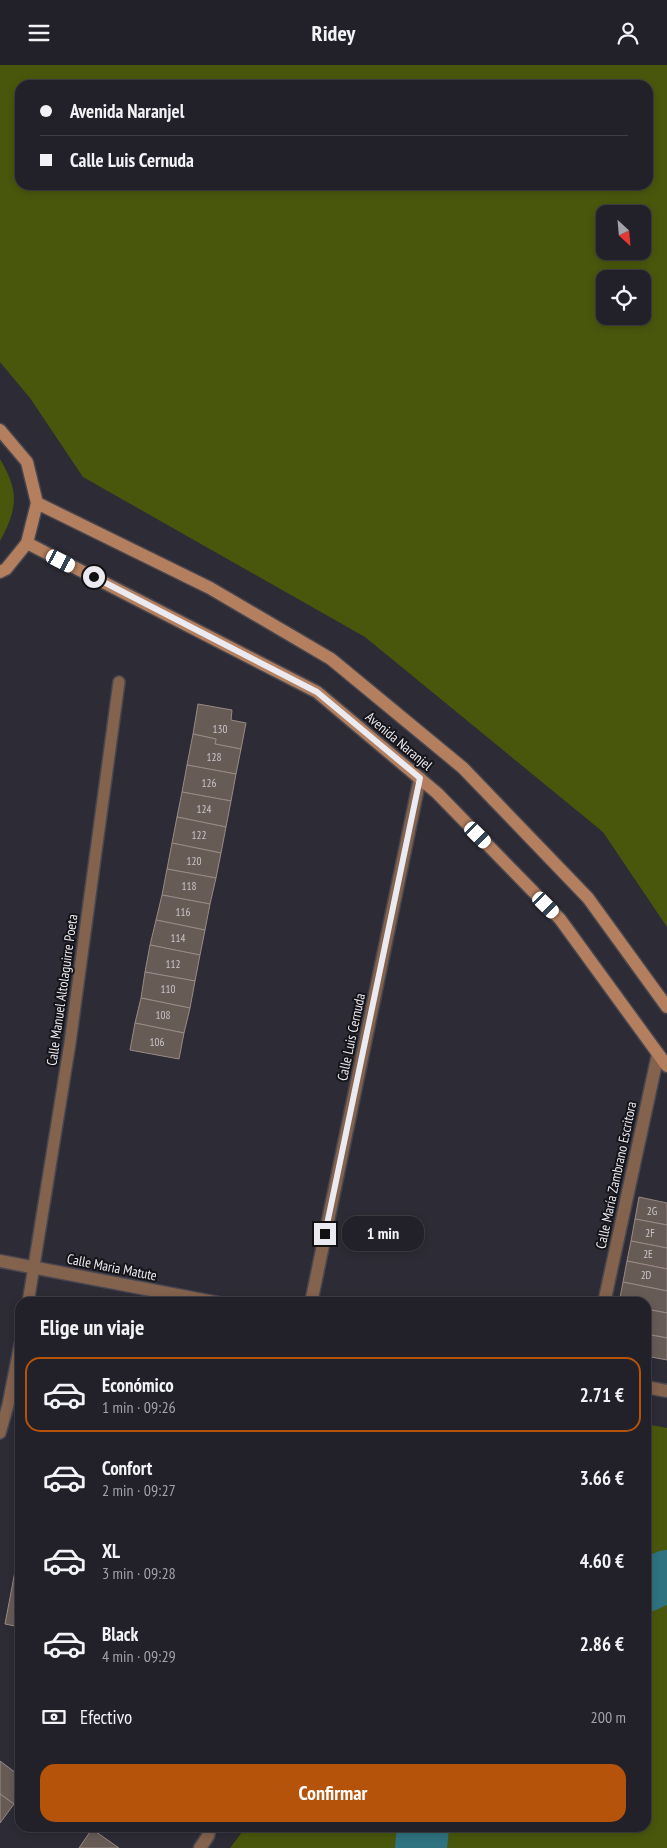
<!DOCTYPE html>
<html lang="es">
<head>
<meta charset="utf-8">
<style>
  :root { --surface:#222028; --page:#2e2d34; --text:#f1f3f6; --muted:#a2a3a8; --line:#3f3e45; --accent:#b45309 }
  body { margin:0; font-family:"PT Sans Narrow",sans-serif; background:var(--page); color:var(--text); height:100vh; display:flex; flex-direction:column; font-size:19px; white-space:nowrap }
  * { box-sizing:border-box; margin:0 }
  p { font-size:16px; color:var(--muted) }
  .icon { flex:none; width:28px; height:28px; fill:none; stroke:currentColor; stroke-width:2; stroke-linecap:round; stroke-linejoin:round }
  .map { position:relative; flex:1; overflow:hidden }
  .details { position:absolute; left:15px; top:1232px; width:636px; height:535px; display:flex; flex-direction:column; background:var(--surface); border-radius:15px; box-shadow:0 2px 8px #0003,0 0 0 1px var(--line) }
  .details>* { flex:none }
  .top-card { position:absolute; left:15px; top:15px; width:638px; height:110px; border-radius:15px; box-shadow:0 2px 8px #0003,0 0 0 1px var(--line); display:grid; align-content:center; height:110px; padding:0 25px; background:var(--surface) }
  .needle { width:32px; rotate:154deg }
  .controls { position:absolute; left:596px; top:140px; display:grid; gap:10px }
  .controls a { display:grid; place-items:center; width:55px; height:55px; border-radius:10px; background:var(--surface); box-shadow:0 2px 8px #0003,0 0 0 1px var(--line); font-size:25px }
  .end { position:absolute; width:22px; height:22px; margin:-11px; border:6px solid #eceaf1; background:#111; box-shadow:0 0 0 2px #111 }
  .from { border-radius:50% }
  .bubble { position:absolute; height:35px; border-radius:15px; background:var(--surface); box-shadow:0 2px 8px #0003,0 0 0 1px var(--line); font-size:16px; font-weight:700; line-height:35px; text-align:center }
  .car { position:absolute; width:15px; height:30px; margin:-15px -8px; border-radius:6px; box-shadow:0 0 4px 1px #0007; background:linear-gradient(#fff 24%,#345 0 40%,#fff 0 76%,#345 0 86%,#fff 0) }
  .top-card b { display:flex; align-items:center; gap:18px; height:48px; font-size:19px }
  .top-card b+b { border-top:1px solid var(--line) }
  .top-card i { width:12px; height:12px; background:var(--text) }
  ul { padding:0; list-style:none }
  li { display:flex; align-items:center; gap:15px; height:75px; margin:0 10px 8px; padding:0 15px; border:2px solid transparent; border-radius:15px }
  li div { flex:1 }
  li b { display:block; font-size:19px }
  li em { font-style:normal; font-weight:700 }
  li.on { border-color:var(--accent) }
  li>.icon { width:45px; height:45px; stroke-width:1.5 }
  h2 { padding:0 25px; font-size:22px; line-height:60px }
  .pay { display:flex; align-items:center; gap:12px; height:55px; padding:0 25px; font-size:19px }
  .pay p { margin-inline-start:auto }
  .action { display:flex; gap:10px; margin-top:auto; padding:10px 25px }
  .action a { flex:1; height:58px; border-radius:15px; background:var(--accent); color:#fff; font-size:20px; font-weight:700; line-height:58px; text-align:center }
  header { display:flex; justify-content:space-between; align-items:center; height:65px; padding:0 25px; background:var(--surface); font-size:22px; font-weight:700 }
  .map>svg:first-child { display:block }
  .green { fill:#49570d; fill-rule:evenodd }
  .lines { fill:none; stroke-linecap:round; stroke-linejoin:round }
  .river { stroke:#2f7380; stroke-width:52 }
  .building { fill:#675b56; stroke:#998b86 }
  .lane-casing { stroke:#48464f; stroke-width:14 }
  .street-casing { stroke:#48464f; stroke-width:15 }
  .secondary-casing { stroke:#48464f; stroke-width:15 }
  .lane { stroke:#83624e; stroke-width:11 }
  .street { stroke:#83624e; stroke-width:12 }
  .secondary { stroke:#b47f5f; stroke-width:12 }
  .route { stroke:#eceaf1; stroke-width:6 }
  .labels { text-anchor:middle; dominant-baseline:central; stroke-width:4; stroke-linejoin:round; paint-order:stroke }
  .number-label { font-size:11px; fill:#cbc6ca }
  .street-label { font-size:14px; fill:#eceaf1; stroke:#151419 }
</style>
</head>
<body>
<header><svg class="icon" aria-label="menu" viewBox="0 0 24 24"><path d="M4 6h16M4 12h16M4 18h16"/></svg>Ridey<svg class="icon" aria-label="person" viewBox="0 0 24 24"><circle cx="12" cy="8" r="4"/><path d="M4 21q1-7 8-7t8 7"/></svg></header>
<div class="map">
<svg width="667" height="1783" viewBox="0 0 667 1783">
  <rect width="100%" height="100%" fill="#2d2b35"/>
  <!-- green -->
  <g class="green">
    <path d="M 0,0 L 667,0 L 667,862 L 603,767 L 365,572 L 83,412 L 30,333 L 0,297 ZM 20,20 L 648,20 L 648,120 L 20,120 ZM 605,149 L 642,149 L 642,186 L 605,186 ZM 605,214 L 642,214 L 642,251 L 605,251 Z"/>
    <path d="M 0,394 C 19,426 18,443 0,476 Z"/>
    <polygon points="646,1359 667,1363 667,1783 230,1783 246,1762 646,1762"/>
  </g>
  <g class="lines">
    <!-- river -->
    <g class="river">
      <polyline points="646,1521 667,1511"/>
      <polyline points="421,1783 423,1762"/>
    </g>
  </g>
  <!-- building -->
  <g class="building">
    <polygon points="198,639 232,645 231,655 246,658 241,684 215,679 216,674 193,669"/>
    <polygon points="193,669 216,674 215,679 241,684 236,709 187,700"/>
    <polygon points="187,700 236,709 231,736 182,727"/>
    <polygon points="182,727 231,736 226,762 177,752"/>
    <polygon points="177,752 226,762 221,788 172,778"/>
    <polygon points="172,778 221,788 216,813 167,804"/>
    <polygon points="167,804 216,813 210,839 162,830"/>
    <polygon points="162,830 210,839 205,865 156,855"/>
    <polygon points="156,855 205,865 200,890 150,880"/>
    <polygon points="150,880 200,890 195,916 145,907"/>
    <polygon points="145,907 195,916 190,943 141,933"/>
    <polygon points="141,933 190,943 184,968 135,958"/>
    <polygon points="135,958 184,968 179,994 130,985"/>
    <polygon points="639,1132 667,1138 667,1160 635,1154"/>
    <polygon points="635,1154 667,1160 667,1183 631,1176"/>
    <polygon points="631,1176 667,1183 667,1204 627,1196"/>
    <polygon points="627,1196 667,1204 667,1226 623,1217"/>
    <polygon points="623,1217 667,1226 667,1248 646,1244 646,1238 619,1238"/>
    <polygon points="646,1244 667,1248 667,1273 646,1269"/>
    <polygon points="646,1269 667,1273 667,1295 646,1291"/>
    <polygon points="16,1501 20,1502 20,1562 5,1559"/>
    <polygon points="0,1696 20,1711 20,1730 14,1739 0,1729"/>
    <polygon points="0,1729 14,1739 0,1758"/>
    <polygon points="92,1764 119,1783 79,1783"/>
  </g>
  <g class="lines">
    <!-- lane casing -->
    <g class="lane-casing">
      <g id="lane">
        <polyline points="28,1238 70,978 119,617"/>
        <polyline points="0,1368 8,1340 20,1279"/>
      </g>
    </g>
    <!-- street casing -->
    <g class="street-casing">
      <g id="street">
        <polyline points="0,1196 219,1238"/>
        <polyline points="311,1238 420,713"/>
        <polyline points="604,1238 658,989"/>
        <polyline points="646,1322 667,1326"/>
        <polyline points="200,1783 208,1771 210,1762"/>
      </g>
    </g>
    <!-- secondary casing -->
    <g class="secondary-casing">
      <g id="secondary">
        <polyline points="0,365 27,397 37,438 27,478 6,504 0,507"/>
        <polyline points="37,438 210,523 331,594 463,703 588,833 667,942"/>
        <polyline points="27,478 317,627 437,728 560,854 667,1001"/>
      </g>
    </g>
    <!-- lane -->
    <use href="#lane" class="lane"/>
    <!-- street -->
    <use href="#street" class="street"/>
    <!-- secondary -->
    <use href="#secondary" class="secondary"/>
  </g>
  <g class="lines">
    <!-- route -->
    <polyline class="route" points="94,512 317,627 420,713 325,1169"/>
  </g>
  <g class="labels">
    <!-- number labels -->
    <g class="number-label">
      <text x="220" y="664">130</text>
      <text x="214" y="692">128</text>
      <text x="209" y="718">126</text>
      <text x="204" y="744">124</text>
      <text x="199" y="770">122</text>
      <text x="194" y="796">120</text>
      <text x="189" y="821">118</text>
      <text x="183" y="847">116</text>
      <text x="178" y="873">114</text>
      <text x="173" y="899">112</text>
      <text x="168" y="924">110</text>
      <text x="163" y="950">108</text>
      <text x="157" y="977">106</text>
      <text x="652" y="1146">2G</text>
      <text x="650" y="1168">2F</text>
      <text x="648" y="1189">2E</text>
      <text x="646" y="1210">2D</text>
    </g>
    <!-- street labels -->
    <g class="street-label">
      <text transform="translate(399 676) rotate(40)">Avenida Naranjel</text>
      <text transform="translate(62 925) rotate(-82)">Calle Manuel Altolaguirre Poeta</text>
      <text transform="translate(351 972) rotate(-78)">Calle Luis Cernuda</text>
      <text transform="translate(616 1110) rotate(-78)">Calle María Zambrano Escritora</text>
      <text transform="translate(112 1202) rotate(11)">Calle Maria Matute</text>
    </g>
  </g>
</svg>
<div class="controls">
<a><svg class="needle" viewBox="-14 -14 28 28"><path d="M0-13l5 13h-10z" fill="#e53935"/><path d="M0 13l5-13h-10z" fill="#a2a3a8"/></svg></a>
<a><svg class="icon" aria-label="locate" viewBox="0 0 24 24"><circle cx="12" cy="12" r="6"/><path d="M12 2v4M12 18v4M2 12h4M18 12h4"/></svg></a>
</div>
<i class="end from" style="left:94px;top:512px"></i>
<i class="end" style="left:325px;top:1169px"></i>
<div class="bubble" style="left:342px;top:1151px;width:82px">1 min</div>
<i class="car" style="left:61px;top:496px;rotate:117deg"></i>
<i class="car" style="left:478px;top:770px;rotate:135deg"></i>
<i class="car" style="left:546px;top:840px;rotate:135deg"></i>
<div class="top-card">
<b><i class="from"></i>Avenida Naranjel</b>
<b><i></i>Calle Luis Cernuda</b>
</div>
<section class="details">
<h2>Elige un viaje</h2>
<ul>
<li class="on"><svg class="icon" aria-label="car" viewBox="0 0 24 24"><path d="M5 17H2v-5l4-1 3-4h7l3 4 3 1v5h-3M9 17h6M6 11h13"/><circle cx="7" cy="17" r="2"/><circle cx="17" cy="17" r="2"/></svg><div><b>Económico</b><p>1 min · 09:26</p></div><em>2.71 €</em></li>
<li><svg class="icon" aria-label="car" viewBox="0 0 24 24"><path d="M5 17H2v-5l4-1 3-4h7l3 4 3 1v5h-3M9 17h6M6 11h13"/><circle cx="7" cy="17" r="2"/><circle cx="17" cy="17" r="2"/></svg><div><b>Confort</b><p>2 min · 09:27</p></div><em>3.66 €</em></li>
<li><svg class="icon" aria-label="car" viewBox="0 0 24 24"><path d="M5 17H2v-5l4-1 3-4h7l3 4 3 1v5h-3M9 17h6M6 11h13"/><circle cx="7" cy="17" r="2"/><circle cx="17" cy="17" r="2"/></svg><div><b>XL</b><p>3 min · 09:28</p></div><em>4.60 €</em></li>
<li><svg class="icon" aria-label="car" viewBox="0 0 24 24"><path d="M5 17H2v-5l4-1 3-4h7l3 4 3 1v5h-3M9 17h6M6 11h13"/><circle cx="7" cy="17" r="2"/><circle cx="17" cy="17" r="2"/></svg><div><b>Black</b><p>4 min · 09:29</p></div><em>2.86 €</em></li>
</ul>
<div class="pay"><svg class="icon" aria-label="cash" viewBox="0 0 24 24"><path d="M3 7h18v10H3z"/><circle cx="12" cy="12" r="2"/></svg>Efectivo<p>200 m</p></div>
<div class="action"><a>Confirmar</a></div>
</section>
</div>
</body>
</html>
